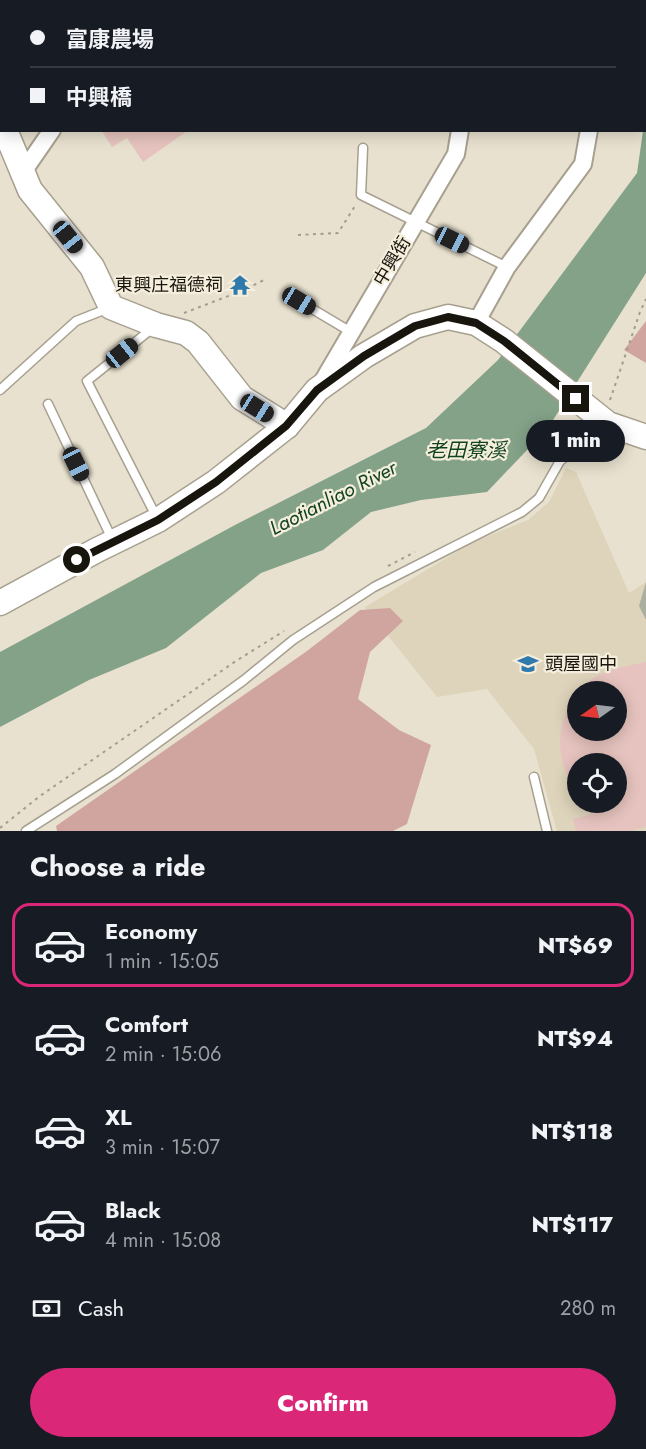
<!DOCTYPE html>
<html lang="en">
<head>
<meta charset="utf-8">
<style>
  :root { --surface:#171b24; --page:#242831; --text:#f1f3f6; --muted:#9ea1a6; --line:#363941; --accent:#db2777 }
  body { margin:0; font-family:Jost,"Noto Sans TC",sans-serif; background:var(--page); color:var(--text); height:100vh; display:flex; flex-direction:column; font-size:22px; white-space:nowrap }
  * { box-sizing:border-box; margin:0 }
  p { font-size:20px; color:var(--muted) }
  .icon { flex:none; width:33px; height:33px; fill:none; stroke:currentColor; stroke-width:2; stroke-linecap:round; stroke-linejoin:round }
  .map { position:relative; height:831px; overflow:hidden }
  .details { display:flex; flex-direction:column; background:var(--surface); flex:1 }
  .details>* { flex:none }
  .banner { position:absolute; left:0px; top:0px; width:646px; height:132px; box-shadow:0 3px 15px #0003; display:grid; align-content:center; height:132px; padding:0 30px; background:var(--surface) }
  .needle { width:39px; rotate:256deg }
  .controls { position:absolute; left:567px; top:681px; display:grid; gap:12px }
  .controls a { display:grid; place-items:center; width:60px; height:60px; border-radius:50%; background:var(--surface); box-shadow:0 3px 15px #0003; font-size:30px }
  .end { position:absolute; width:27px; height:27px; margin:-14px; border:8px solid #18150f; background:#fff; box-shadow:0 0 0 3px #fff }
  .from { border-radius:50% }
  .bubble { position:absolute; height:42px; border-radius:21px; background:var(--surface); box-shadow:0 3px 15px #0003; font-size:20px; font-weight:800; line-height:42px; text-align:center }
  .car { position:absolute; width:18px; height:36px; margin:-18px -9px; border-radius:8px; box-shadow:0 0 4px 2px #0007; background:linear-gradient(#222 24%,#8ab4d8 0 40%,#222 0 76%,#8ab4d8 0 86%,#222 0) }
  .banner b { display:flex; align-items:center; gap:21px; height:57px; font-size:22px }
  .banner b+b { border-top:2px solid var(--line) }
  .banner i { width:15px; height:15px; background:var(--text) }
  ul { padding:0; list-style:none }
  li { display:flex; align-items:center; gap:18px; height:84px; margin:0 12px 9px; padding:0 18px; border:3px solid transparent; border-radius:18px }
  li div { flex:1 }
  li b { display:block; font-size:22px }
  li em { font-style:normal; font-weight:800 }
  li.current { border-color:var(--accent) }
  li>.icon { width:54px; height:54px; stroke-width:1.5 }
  h2 { padding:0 30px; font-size:27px; line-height:72px }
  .pay { display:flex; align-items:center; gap:15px; height:66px; padding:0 30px; font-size:22px }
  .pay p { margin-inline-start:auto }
  .primary-button { display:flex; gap:12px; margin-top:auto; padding:12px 30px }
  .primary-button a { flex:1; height:69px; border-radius:36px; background:var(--accent); color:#fff; font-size:24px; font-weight:800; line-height:69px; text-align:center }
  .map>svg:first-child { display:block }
  .built { fill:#ded4bb; fill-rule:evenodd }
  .green { fill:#e6c3be }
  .forest { fill:#d0a5a0 }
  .water { fill:#83a288 }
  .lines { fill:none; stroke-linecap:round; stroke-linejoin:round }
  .lane-casing { stroke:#a7a08f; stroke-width:11 }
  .street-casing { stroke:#a7a08f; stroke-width:20 }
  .secondary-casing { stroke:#a7a08f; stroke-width:27 }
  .path { stroke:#a29d8f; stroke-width:2; stroke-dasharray:3 4.5; stroke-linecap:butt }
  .lane { stroke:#fff; stroke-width:8 }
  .street { stroke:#fff; stroke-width:16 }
  .secondary { stroke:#fff; stroke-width:24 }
  .wall { fill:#abafa0 }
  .route { stroke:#18150f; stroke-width:8 }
  .labels { text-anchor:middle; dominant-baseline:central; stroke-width:4.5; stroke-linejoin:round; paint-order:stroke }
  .street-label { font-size:18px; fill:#18150f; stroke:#f5eedc }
  .poi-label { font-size:18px; fill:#18150f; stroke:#f5eedc; text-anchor:end }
  .water-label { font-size:20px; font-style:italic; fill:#104320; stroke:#f5eedc }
</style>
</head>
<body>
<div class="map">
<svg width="646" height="831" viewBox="0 0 646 831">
  <rect width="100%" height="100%" fill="#e8e1cf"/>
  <!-- built -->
  <path class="built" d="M 566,468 L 576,472 L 629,593 L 646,582 L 646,831 L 557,831 L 534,749 L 487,689 L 437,697 L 365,607 L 473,542 L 528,520 L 549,502 ZM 578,692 L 616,692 L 616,730 L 578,730 ZM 578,764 L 616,764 L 616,802 L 578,802 Z"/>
  <!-- green -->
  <g class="green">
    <polygon points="102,131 187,131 143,162 127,138 112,147"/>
    <path d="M 646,662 L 646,827 L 630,831 L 576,831 L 573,819 L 600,812 L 588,803 L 616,802 L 616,764 L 578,764 L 577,792 C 554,762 555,722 577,693 L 578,730 L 616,730 L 616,692 L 579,691 C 598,669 619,668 646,662 Z"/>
  </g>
  <!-- forest -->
  <g class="forest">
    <polygon points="646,321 646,363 624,350"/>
    <polygon points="390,608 403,621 370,652 358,699 399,730 431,745 407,824 393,831 57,831 56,826 307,651 360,610"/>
  </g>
  <!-- water -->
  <polygon class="water" points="646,109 646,273 548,428 487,492 421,500 371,512 323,550 261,573 166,648 89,680 0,727 0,652 235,525 426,428 498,360 637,173 643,131 645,130"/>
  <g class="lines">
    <!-- lane casing -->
    <g class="lane-casing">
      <g id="lane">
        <polyline points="0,107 1,122"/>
        <polyline points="363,148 361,195 507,267"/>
        <polyline points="299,301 351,332"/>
        <polyline points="154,327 87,381 157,518"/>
        <polyline points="0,390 76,321 109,308"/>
        <polyline points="48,404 112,539"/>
        <polyline points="534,777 547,831"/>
        <polyline points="26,831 115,774 244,680 293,640 374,587 522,512 539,498 560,461 605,426"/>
      </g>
    </g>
    <!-- street casing -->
    <g class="street-casing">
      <g id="street">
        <polyline points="205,0 205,2"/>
        <polyline points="446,0 447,2"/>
        <polyline points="571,0 571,2"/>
        <polyline points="23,172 52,130"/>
        <polyline points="476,323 507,267 583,164 589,130"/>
        <polyline points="321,384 456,154 460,130"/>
      </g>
    </g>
    <!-- secondary casing -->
    <g class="secondary-casing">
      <g id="secondary">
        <polyline points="5,130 30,190 92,267 111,307 156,325 186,333 198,342 242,398 287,426"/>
        <polyline points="0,603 97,550 158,520 216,482 287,426 317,390 364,356 415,326 448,317 476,323 504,341 608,424 646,437"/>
      </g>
    </g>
    <!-- path -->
    <g class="path">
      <polyline points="298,235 338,233 355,206"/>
      <polyline points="184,313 244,290 264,280"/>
      <polyline points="610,400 640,312 646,299"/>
      <polyline points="566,440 581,425"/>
      <polyline points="388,566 415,552"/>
      <polyline points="0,828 40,796 236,661 284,631"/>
    </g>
    <!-- lane -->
    <use href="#lane" class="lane"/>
    <!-- street -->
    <use href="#street" class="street"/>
    <!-- secondary -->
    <use href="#secondary" class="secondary"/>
  </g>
  <!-- wall -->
  <polygon class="wall" points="646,582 646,620 639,606"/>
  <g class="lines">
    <!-- route -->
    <polyline class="route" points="77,560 158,520 216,482 286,426 317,390 364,356 415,326 448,317 476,323 504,341 576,399"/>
  </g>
  <!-- icons -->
  <defs>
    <g id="temple-bare" transform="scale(1.62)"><path d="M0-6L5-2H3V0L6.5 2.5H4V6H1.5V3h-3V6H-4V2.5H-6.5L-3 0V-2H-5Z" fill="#2f7aad" stroke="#f5eedc" stroke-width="2.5" paint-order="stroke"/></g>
    <g id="school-bare" transform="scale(1.62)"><path d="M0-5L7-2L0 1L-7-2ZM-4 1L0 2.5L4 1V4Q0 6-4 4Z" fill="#2f7aad" stroke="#f5eedc" stroke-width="2.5" paint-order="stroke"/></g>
  </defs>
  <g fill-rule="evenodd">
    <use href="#temple-bare" x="240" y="285"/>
    <use href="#school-bare" x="528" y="664"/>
  </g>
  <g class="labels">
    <!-- street labels -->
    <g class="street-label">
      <text transform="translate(392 261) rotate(-59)">中興街</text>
    </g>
    <!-- poi labels -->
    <g class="poi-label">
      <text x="223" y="285">東興庄福德祠</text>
      <text x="545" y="664" text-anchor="start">頭屋國中</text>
    </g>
    <!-- water labels -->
    <g class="water-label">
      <text x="466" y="450">老田寮溪</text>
      <text transform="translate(333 498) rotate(-27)">Laotianliao River</text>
    </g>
  </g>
</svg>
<div class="controls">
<a><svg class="needle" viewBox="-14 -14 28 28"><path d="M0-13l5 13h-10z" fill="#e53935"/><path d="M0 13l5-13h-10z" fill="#9ea1a6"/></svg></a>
<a><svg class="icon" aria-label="locate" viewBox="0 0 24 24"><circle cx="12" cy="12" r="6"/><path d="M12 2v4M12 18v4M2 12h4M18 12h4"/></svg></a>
</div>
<i class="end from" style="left:77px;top:560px"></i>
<i class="end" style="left:576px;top:399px"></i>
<div class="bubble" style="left:526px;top:420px;width:99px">1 min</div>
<i class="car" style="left:68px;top:237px;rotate:141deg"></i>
<i class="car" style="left:452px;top:240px;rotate:116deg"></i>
<i class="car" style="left:299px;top:301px;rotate:121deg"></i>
<i class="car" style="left:122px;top:353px;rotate:51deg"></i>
<i class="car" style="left:257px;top:408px;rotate:122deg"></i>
<i class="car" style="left:76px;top:464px;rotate:154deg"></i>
<div class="banner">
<b><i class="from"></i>富康農場</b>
<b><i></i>中興橋</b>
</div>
</div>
<section class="details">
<h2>Choose a ride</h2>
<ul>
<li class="current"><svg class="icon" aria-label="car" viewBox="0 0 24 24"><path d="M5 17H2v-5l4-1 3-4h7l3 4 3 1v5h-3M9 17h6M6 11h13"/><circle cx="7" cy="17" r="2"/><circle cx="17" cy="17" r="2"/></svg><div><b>Economy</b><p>1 min · 15:05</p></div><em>NT$69</em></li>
<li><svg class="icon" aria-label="car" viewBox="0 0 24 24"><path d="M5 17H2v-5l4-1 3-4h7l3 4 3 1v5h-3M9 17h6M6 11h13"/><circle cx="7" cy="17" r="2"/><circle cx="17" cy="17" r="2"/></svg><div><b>Comfort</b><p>2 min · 15:06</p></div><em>NT$94</em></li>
<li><svg class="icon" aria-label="car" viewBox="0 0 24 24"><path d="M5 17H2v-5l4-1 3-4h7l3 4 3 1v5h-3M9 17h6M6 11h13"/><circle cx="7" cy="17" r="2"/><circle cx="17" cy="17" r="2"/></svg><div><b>XL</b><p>3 min · 15:07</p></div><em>NT$118</em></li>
<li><svg class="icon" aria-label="car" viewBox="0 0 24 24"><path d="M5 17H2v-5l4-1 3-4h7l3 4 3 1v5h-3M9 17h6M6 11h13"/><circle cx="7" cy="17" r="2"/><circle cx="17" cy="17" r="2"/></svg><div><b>Black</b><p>4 min · 15:08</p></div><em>NT$117</em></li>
</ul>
<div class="pay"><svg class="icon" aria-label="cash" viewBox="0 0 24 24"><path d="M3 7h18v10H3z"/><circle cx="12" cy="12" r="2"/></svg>Cash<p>280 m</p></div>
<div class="primary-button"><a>Confirm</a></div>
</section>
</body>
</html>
